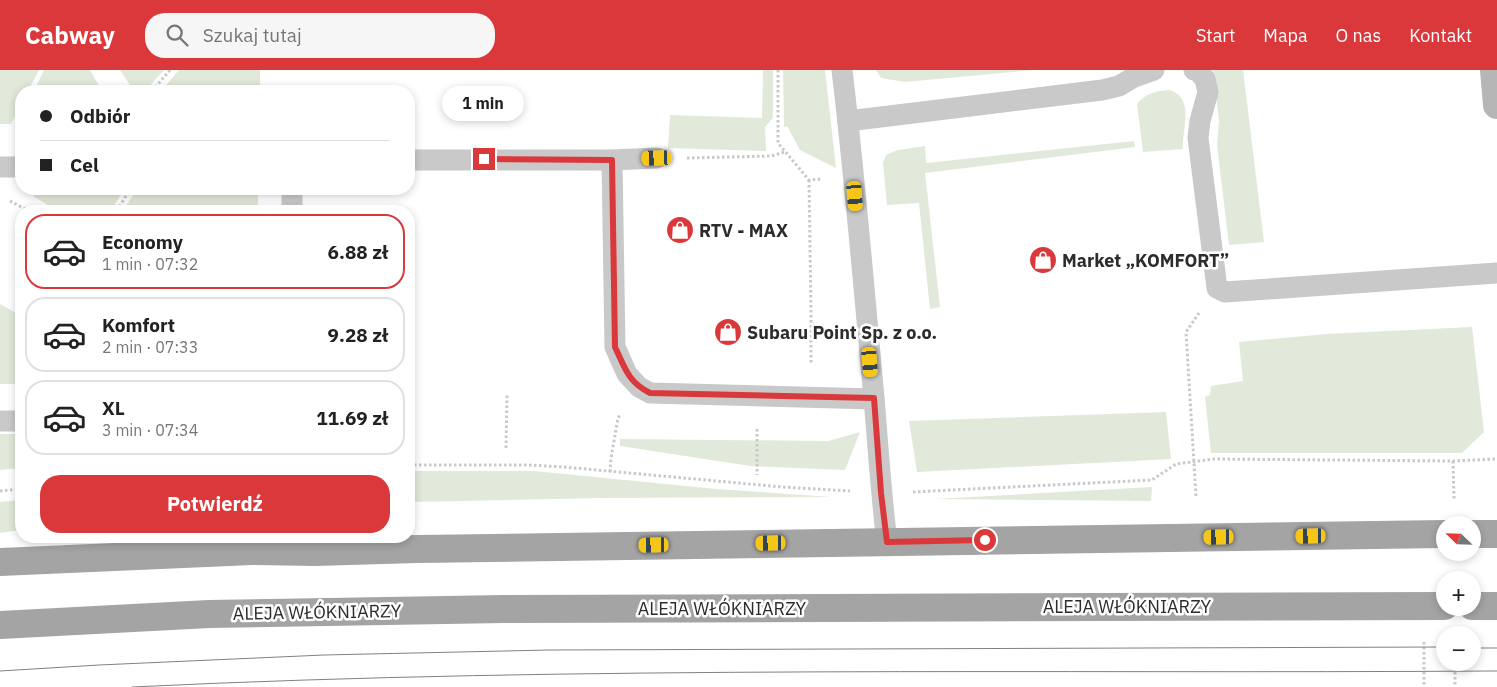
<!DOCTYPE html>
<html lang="pl">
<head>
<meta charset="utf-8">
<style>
  :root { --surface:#fff; --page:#f6f6f6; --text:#222; --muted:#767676; --line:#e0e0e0; --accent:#da383a }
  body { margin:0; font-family:"IBM Plex Sans",sans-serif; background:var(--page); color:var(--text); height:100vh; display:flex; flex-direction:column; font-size:19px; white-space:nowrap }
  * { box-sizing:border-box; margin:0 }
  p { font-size:16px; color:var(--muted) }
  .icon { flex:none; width:28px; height:28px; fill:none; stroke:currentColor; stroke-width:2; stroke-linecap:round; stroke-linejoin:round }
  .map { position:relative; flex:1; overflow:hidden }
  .details { position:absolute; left:15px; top:135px; width:400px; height:338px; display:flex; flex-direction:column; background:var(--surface); border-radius:20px; box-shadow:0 2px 8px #0003 }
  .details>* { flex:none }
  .guide { position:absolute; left:15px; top:15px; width:400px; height:110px; border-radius:20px; box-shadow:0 2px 8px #0003; display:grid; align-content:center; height:110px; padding:0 25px; background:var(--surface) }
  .needle { width:32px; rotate:293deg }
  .buttons { position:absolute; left:1436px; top:446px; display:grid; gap:10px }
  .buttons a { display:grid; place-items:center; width:45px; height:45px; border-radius:50%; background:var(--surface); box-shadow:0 2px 8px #0003; font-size:25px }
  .end { position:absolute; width:22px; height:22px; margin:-11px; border:6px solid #da383a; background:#fff; box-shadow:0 0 0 2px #fff }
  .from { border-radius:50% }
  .bubble { position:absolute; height:35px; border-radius:18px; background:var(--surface); box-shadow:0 2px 8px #0003; font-size:16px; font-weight:800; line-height:35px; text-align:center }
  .car { position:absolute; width:15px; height:30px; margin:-15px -8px; border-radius:6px; box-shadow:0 0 4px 1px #0007; background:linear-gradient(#f5c518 24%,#345 0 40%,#f5c518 0 76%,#345 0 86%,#f5c518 0) }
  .guide b { display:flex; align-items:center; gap:18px; height:48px; font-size:19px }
  .guide b+b { border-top:1px solid var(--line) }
  .guide i { width:12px; height:12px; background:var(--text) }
  ul { padding:9px 0 0; list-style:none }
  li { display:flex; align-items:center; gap:15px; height:75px; margin:0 10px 8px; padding:0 15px; border:2px solid var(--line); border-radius:20px }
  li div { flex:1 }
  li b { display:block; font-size:19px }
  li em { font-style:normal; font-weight:800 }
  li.selected { border-color:var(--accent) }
  li>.icon { width:45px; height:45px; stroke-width:1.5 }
  .action { display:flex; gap:10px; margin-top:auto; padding:10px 25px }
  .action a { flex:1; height:58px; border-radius:20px; background:var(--accent); color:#fff; font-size:20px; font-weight:800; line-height:58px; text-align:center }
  header { display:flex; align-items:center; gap:30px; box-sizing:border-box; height:70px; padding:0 25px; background:var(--accent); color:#fff }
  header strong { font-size:24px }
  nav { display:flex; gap:28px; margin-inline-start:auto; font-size:18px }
  .search { width:350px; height:45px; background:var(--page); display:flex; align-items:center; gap:12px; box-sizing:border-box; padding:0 18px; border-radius:20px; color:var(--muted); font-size:19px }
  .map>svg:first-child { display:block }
  .green { fill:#e1e9da }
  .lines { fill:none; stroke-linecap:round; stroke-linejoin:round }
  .path { stroke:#c9c9c9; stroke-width:3; stroke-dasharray:2.5 2.5; stroke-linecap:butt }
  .lane { stroke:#c9c9c9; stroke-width:21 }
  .secondary { stroke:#b6b6b6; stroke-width:28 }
  .primary { stroke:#a4a4a4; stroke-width:28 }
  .tram { stroke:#818181; stroke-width:1 }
  .route { stroke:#da383a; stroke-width:6 }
  .labels { text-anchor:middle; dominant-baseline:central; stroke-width:5; stroke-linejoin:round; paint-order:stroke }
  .poi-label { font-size:18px; font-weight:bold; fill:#2c2c2c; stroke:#fff; text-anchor:start }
  .street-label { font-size:18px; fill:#2c2c2c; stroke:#fff }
</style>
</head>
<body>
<header>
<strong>Cabway</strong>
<div class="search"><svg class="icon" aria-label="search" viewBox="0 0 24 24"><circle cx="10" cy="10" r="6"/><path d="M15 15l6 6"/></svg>Szukaj tutaj</div>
<nav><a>Start</a><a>Mapa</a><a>O nas</a><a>Kontakt</a></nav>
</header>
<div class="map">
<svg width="1497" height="617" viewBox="0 0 1497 617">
  <rect width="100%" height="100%" fill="#fff"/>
  <!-- green -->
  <g class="green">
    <polygon points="0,0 39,0 28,21 21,21 21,34 11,54 0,54"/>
    <polygon points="44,0 90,0 102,21 34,21"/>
    <polygon points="120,0 164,0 145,21 134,21"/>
    <polygon points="179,0 260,0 260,21 161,21"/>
    <polygon points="763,0 773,0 773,48 765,57 766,81 668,78 670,45 762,48"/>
    <polygon points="783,0 825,0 836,98 800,80 787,56 784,57"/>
    <polygon points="876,0 1033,0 905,12 881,8"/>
    <polygon points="1213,0 1243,0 1264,172 1229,175 1217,75 1219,51"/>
    <path d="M 1170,20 C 1195,29 1182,58 1183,79 L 1143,82 L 1137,34 C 1146,23 1156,21 1170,20 Z"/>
    <polygon points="1134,71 1135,77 925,103 940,237 930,239 919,133 887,135 883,93 886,85 898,80 925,76 926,93"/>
    <polygon points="37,119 124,119 111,141 58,141 33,126"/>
    <polygon points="137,119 258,119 258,141 123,141"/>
    <polygon points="0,234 21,246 21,314 0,314"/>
    <polygon points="1472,257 1484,362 1462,383 1211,383 1205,327 1210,325 1211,316 1243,311 1239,272 1326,264"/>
    <polygon points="1166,342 1171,389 917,402 909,351"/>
    <polygon points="860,362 845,400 750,396 620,376 620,369 828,371"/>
    <polygon points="0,364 21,364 21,398 0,400"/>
    <polygon points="409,401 534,401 716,419 832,427 602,428 409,432"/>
    <polygon points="1152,417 1151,431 935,429"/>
    <polygon points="21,430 21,460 0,463 0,432"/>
  </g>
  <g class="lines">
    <!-- path -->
    <g class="path">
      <polyline points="778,0 778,73 809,110 822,109"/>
      <polyline points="152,21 170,0"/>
      <polyline points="687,88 771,86 785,82"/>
      <polyline points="809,110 811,242 811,295"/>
      <polyline points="10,131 29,141"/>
      <polyline points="117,141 130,119"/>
      <polyline points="757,359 757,405"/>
      <polyline points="506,378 507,325"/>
      <polyline points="1453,391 1454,429"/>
      <polyline points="409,395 528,395 564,397 782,417 850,421"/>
      <polyline points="610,402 611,388 618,348 621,344"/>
      <polyline points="0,421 21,419"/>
      <polyline points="913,422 1152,410 1176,394 1214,389 1453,391 1497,389"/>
      <polyline points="1196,426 1186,262 1199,243"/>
      <polyline points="1424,572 1424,617"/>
      <polyline points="1455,592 1455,617"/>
    </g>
    <!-- lane -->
    <g class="lane">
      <path d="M 842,0 C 855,109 864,219 874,328 C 878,376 881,424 887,472"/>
      <polyline points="1194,0 1198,1 1205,9 1208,22 1200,51 1198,68 1217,218 1225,222 1497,203"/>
      <polyline points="848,51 1102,20 1119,16 1134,7 1154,0"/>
      <polyline points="409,90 612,90 657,88"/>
      <polyline points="612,90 615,277 627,304 639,317 650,323 874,329"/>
      <polyline points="0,97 21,97"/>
      <polyline points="292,119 292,141"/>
      <polyline points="0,351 21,351"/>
    </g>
    <!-- secondary -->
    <polyline class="secondary" points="1494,0 1497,35"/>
    <!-- primary -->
    <g class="primary">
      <polyline points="1472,464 1497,464"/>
      <polyline points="0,492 252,481 315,482 417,479 1445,464"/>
      <polyline points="1472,536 1497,536"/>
      <polyline points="0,555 209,544 504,539 1445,536"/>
    </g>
    <!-- tram -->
    <g class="tram">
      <polyline points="1472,578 1497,578"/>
      <polyline points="0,601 99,595 324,585 549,580 1445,577"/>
      <path d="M 132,617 C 586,595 1042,604 1497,601"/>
    </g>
  </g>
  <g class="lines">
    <!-- route -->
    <path class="route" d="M 484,89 L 612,90 L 615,277 C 625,298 628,312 650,323 L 874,328 L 881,423 L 887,472 L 985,470"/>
  </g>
  <!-- icons -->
  <defs>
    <g id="shop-disc" transform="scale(1.4375)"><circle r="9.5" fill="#da383a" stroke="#fff"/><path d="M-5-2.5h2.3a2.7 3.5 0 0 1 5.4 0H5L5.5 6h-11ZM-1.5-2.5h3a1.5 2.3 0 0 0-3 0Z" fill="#fff"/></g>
  </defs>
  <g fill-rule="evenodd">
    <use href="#shop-disc" x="680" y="160"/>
    <use href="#shop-disc" x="1043" y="190"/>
    <use href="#shop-disc" x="728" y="262"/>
  </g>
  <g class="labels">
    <!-- poi labels -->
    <g class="poi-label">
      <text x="699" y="160">RTV - MAX</text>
      <text x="1062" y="190">Market „KOMFORT”</text>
      <text x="747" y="262">Subaru Point Sp. z o.o.</text>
    </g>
    <!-- street labels -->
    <g class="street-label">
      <text x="1127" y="536">ALEJA WŁÓKNIARZY</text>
      <text x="722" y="538">ALEJA WŁÓKNIARZY</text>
      <text transform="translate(317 542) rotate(-1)">ALEJA WŁÓKNIARZY</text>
    </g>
  </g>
</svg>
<div class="buttons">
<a><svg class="needle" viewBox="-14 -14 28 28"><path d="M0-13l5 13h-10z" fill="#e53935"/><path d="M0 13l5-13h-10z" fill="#767676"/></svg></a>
<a>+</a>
<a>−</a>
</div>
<i class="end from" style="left:985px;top:470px"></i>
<i class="end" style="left:484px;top:89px"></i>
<div class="bubble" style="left:442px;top:16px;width:82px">1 min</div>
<i class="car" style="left:657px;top:88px;rotate:268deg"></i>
<i class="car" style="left:855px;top:126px;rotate:175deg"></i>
<i class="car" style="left:870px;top:292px;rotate:175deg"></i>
<i class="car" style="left:1311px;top:466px;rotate:269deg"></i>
<i class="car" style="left:1219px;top:467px;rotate:269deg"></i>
<i class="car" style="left:771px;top:473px;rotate:269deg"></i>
<i class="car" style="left:654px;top:475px;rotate:269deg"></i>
<div class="guide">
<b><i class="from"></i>Odbiór</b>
<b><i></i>Cel</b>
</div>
<section class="details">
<ul>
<li class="selected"><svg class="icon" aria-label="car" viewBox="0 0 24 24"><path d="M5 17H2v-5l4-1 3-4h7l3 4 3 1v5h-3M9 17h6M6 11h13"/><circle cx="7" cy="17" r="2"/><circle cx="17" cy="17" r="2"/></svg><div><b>Economy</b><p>1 min · 07:32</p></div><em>6.88 zł</em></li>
<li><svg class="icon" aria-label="car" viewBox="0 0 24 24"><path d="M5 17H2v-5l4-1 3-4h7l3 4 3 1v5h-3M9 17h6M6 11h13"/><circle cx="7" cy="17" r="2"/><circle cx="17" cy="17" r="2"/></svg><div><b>Komfort</b><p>2 min · 07:33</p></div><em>9.28 zł</em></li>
<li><svg class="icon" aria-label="car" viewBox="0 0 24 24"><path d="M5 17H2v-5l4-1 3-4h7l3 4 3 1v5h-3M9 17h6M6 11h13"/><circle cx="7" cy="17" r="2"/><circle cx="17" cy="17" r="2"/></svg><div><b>XL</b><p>3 min · 07:34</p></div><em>11.69 zł</em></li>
</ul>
<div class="action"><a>Potwierdź</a></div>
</section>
</div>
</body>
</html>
